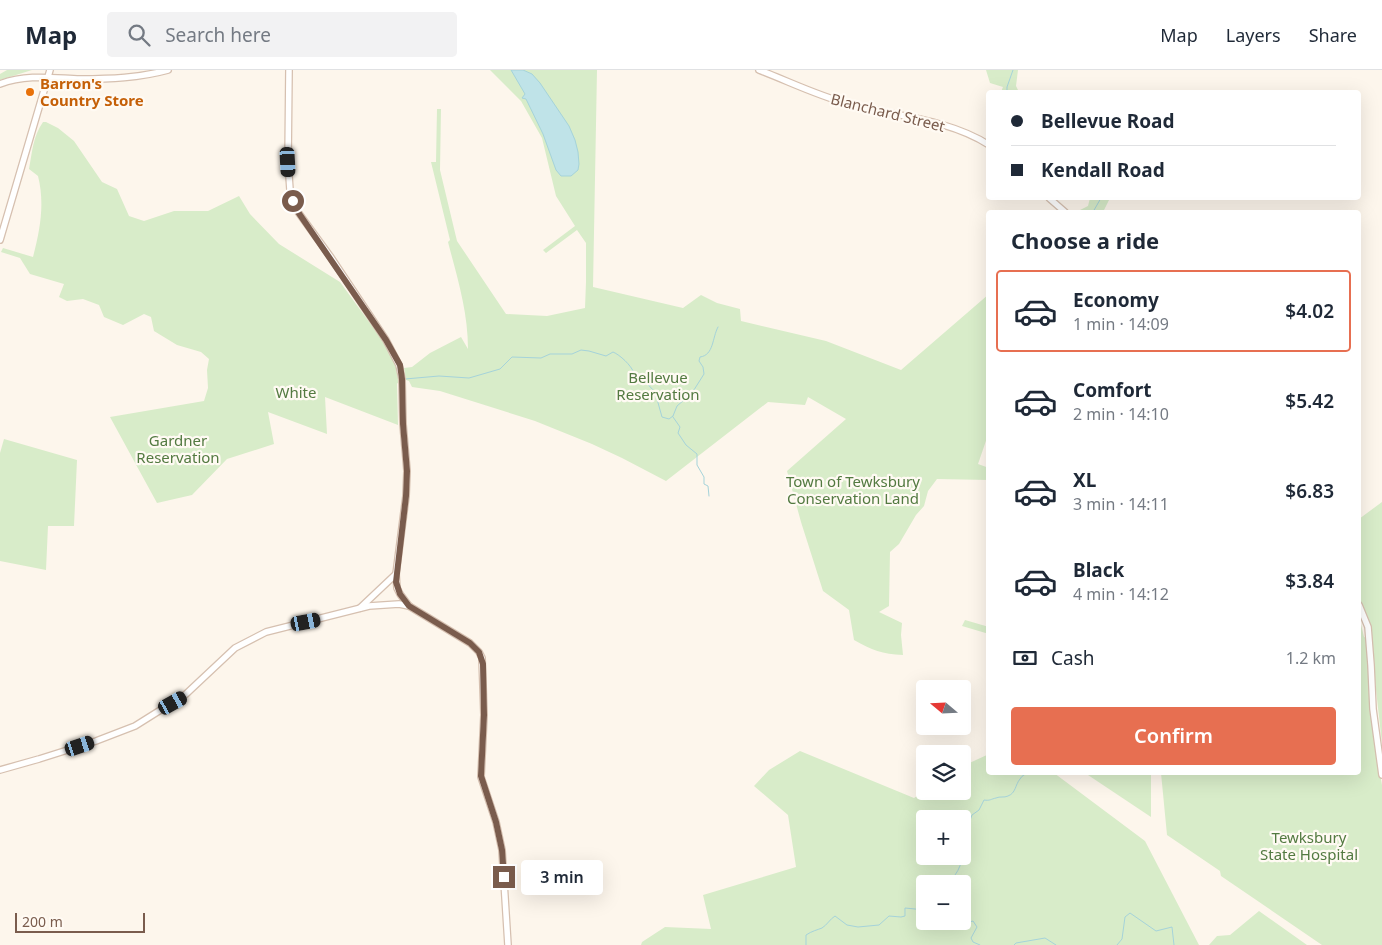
<!DOCTYPE html>
<html lang="en">
<head>
<meta charset="utf-8">
<style>
  :root { --surface:#fff; --page:#f2f2f3; --text:#1f2937; --muted:#747a83; --line:#e0e1e3; --accent:#e76f51 }
  body { margin:0; font-family:"Noto Sans",sans-serif; background:var(--page); color:var(--text); height:100vh; display:flex; flex-direction:column; font-size:19px; white-space:nowrap }
  * { box-sizing:border-box; margin:0 }
  p { font-size:16px; color:var(--muted) }
  .icon { flex:none; width:28px; height:28px; fill:none; stroke:currentColor; stroke-width:2; stroke-linecap:round; stroke-linejoin:round }
  .map { position:relative; flex:1; overflow:hidden }
  .panel { position:absolute; left:986px; top:140px; width:375px; height:565px; display:flex; flex-direction:column; background:var(--surface); border-radius:5px; box-shadow:0 5px 20px #0002 }
  .panel>* { flex:none }
  .hud { position:absolute; left:986px; top:20px; width:375px; height:110px; border-radius:5px; box-shadow:0 5px 20px #0002; display:grid; align-content:center; height:110px; padding:0 25px; background:var(--surface) }
  .needle { width:32px; rotate:289deg }
  .buttons { position:absolute; left:916px; top:610px; display:grid; gap:10px }
  .buttons a { display:grid; place-items:center; width:55px; height:55px; border-radius:5px; background:var(--surface); box-shadow:0 5px 20px #0002; font-size:25px }
  .scale { position:absolute; left:15px; bottom:12px; width:130px; box-sizing:border-box; padding-left:5px; border:2px solid #7a5c4d; border-top:0; font-size:14px; line-height:18px; white-space:nowrap; color:#7a5c4d; -webkit-text-stroke:4px #fffaf3; paint-order:stroke }
  .end { position:absolute; width:22px; height:22px; margin:-11px; border:6px solid #7a5c4d; background:#fff; box-shadow:0 0 0 2px #fff }
  .from { border-radius:50% }
  .bubble { position:absolute; height:35px; border-radius:5px; background:var(--surface); box-shadow:0 5px 20px #0002; font-size:16px; font-weight:600; line-height:35px; text-align:center }
  .car { position:absolute; width:15px; height:30px; margin:-15px -8px; border-radius:6px; box-shadow:0 0 4px 1px #0007; background:linear-gradient(#222 24%,#8ab4d8 0 40%,#222 0 76%,#8ab4d8 0 86%,#222 0) }
  .hud b { display:flex; align-items:center; gap:18px; height:48px; font-size:19px }
  .hud b+b { border-top:1px solid var(--line) }
  .hud i { width:12px; height:12px; background:var(--text) }
  ul { padding:0; list-style:none }
  li { display:flex; align-items:center; gap:15px; height:82px; margin:0 10px 8px; padding:0 15px; border:2px solid transparent; border-radius:5px }
  li div { flex:1 }
  li b { display:block; font-size:19px }
  li em { font-style:normal; font-weight:600 }
  li.current { border-color:var(--accent) }
  li>.icon { width:45px; height:45px; stroke-width:1.5 }
  h2 { padding:0 25px; font-size:22px; line-height:60px }
  .pay { display:flex; align-items:center; gap:12px; height:55px; padding:0 25px; font-size:19px }
  .pay p { margin-inline-start:auto }
  .action { display:flex; gap:10px; margin-top:auto; padding:10px 25px }
  .action a { flex:1; height:58px; border-radius:5px; background:var(--accent); color:#fff; font-size:20px; font-weight:600; line-height:58px; text-align:center }
  header { display:flex; align-items:center; gap:30px; box-sizing:border-box; height:70px; padding:0 25px; background:var(--surface); border-bottom:1px solid var(--line) }
  header strong { font-size:24px }
  nav { display:flex; gap:28px; margin-inline-start:auto; font-size:18px }
  .search { width:350px; height:45px; background:var(--page); display:flex; align-items:center; gap:12px; box-sizing:border-box; padding:0 18px; border-radius:5px; color:var(--muted); font-size:19px }
  .map>svg:first-child { display:block }
  .green { fill:#d8ecc9; fill-rule:evenodd }
  .water { fill:#bfe3e8; stroke:#a5d3da }
  .lines { fill:none; stroke-linecap:round; stroke-linejoin:round }
  .stream { stroke:#a5d3da; stroke-width:1 }
  .secondary-casing { stroke:#d6c0b0; stroke-width:8 }
  .secondary { stroke:#fff; stroke-width:5.5 }
  .route { stroke:#7a5c4d; stroke-width:6 }
  .food-dot { fill:#e8710a; stroke:#fffaf3; stroke-width:2 }
  .labels { text-anchor:middle; dominant-baseline:central; stroke-width:4.5; stroke-linejoin:round; paint-order:stroke }
  .food-label { font-size:15px; font-weight:bold; fill:#c56008; stroke:#fffaf3; text-anchor:start }
  .street-label { font-size:15px; fill:#7a5c4d; stroke:#fffaf3 }
  .park-label { font-size:15px; fill:#537a41; stroke:#fffaf3 }
</style>
</head>
<body>
<header>
<strong>Map</strong>
<div class="search"><svg class="icon" aria-label="search" viewBox="0 0 24 24"><circle cx="10" cy="10" r="6"/><path d="M15 15l6 6"/></svg>Search here</div>
<nav><a>Map</a><a>Layers</a><a>Share</a></nav>
</header>
<div class="map">
<svg width="1382" height="875" viewBox="0 0 1382 875">
  <rect width="100%" height="100%" fill="#fdf6ec"/>
  <!-- green -->
  <g class="green">
    <polygon points="7,0 32,0 0,10 0,4"/>
    <path d="M 490,0 L 597,0 L 593,217 L 683,238 L 701,225 L 717,233 L 740,239 L 741,251 L 826,271 L 901,300 L 989,224 L 989,362 L 978,394 L 989,398 L 989,410 L 937,409 L 928,421 L 924,436 L 916,445 L 899,474 L 890,482 L 889,536 L 879,542 L 902,553 L 901,565 L 903,585 C 882,584 872,580 854,570 L 849,540 L 823,521 L 801,452 L 787,401 L 846,349 L 808,327 L 805,335 L 768,332 L 666,411 L 622,388 L 592,374 L 535,351 L 440,321 L 412,317 L 409,311 L 406,310 L 404,298 L 412,297 L 430,283 L 461,267 L 468,279 C 468,241 457,207 448,172 L 450,170 L 431,92 L 436,92 L 437,39 L 441,39 L 440,100 L 457,171 L 506,244 L 547,246 L 585,238 L 586,212 L 586,173 L 577,160 L 546,183 L 543,180 L 575,156 L 556,126 L 542,68 L 521,31 Z"/>
    <polygon points="986,0 1018,0 1016,16 1019,22 1001,22 1003,17 990,13"/>
    <path d="M 43,52 L 46,52 L 58,58 L 74,71 L 102,112 L 117,119 L 129,146 L 144,151 L 174,141 L 208,141 L 239,126 L 250,144 L 279,174 L 340,212 L 383,271 L 396,296 L 399,314 L 397,313 L 398,355 L 325,327 L 327,364 L 268,342 L 274,374 L 227,389 L 192,425 L 157,433 L 110,347 L 204,331 L 208,318 L 207,300 L 209,289 L 201,282 L 177,275 L 154,261 L 151,247 L 144,244 L 123,255 L 104,247 L 99,235 L 83,229 L 67,231 L 59,227 L 64,214 L 30,204 L 20,188 L 1,182 L 3,178 L 33,187 C 40,160 45,134 38,106 L 29,99 C 32,83 33,66 43,52 Z"/>
    <polygon points="1090,128 1110,128 1103,142 1076,142 1088,136"/>
    <polygon points="4,369 77,390 74,456 48,456 46,500 0,491 0,383"/>
    <polygon points="1382,432 1382,674 1370,565 1363,538 1359,529 1359,449"/>
    <polygon points="1359,546 1364,567 1367,568 1376,679 1382,715 1382,875 1322,875 1221,806 1220,801 1167,765 1161,703 1359,702"/>
    <polygon points="965,550 989,557 989,564 962,556"/>
    <path d="M 800,681 L 914,728 L 925,721 L 962,721 L 963,696 L 989,684 L 989,702 L 1054,703 L 1145,771 L 1199,875 L 641,875 L 642,872 L 665,857 L 711,859 L 703,825 L 796,797 L 788,745 L 754,716 L 769,700 ZM 925,749 L 962,749 L 962,786 L 925,786 ZM 925,814 L 962,814 L 962,851 L 925,851 Z"/>
    <polygon points="1085,703 1151,703 1151,747"/>
    <polygon points="1259,841 1307,875 1209,875 1217,866 1230,865"/>
  </g>
  <!-- water -->
  <polygon class="water" points="511,0 523,0 532,4 540,13 569,56 575,70 578,82 579,94 578,100 571,106 561,106 556,100 543,64 526,29 522,28 525,24"/>
  <g class="lines">
    <!-- stream -->
    <g class="stream">
      <polyline points="1007,22 1007,17 1013,0"/>
      <polyline points="1093,142 1101,128"/>
      <path d="M 405,309 L 439,306 L 469,308 L 500,299 L 512,287 L 541,288 L 550,284 L 572,284 L 581,280 L 589,281 L 606,286 L 613,282 C 620,285 631,295 634,303 L 638,304 L 655,322 L 662,347 L 669,349 L 673,346"/>
      <path d="M 673,346 L 677,336 L 692,323 L 704,304 L 703,297 L 699,291 L 700,287 C 714,285 712,268 718,257"/>
      <polyline points="673,347 680,357 678,363 686,375 697,384 697,395 704,407 704,414 708,416 709,426"/>
      <path d="M 962,770 L 965,766 L 964,757 L 969,753 L 972,745 L 979,740 L 984,730 C 990,731 991,729 996,728 C 1000,726 1004,728 1008,726 C 1016,723 1015,715 1020,709 C 1022,705 1026,704 1030,702"/>
      <path d="M 949,814 L 949,811 C 958,805 965,788 962,777"/>
      <path d="M 953,851 C 959,856 966,853 973,851 L 977,857 L 971,868 L 973,872 L 980,875"/>
      <path d="M 806,875 L 806,865 C 812,861 817,860 822,858 C 827,855 830,849 835,846 L 847,855 L 858,857 L 879,855 L 889,846 L 901,847 L 905,846 L 905,838 L 925,840"/>
      <polyline points="1014,875 1016,873 1045,868 1056,875"/>
      <polyline points="1117,875 1122,869 1125,847 1130,843 1156,861 1172,857 1174,875"/>
    </g>
    <!-- secondary casing -->
    <g class="secondary-casing">
      <g id="secondary">
        <polyline points="289,0 288,92 290,120 293,131 298,142 330,186 386,270 399,295 402,309 403,354 407,401 406,426 396,504 397,518 400,524 409,536 470,573 479,582 482,588 484,645 481,707 496,752 502,780 508,875"/>
        <path d="M 759,0 C 788,11 818,26 849,34 C 894,46 949,49 989,75"/>
        <path d="M 0,14 C 27,4 52,8 80,9 C 110,9 139,8 168,0"/>
        <polyline points="1049,128 1065,142"/>
        <polyline points="0,170 50,0"/>
        <polyline points="1359,535 1368,557 1371,595 1373,639 1382,705"/>
        <polyline points="360,538 396,504"/>
        <polyline points="0,700 39,689 96,671 135,656 186,624 235,578 266,562 369,536 399,534 409,536"/>
      </g>
    </g>
    <!-- secondary -->
    <use href="#secondary" class="secondary"/>
  </g>
  <g class="lines">
    <!-- route -->
    <polyline class="route" points="293,131 298,142 386,270 400,295 402,309 403,354 407,401 406,426 396,512 400,524 409,536 470,573 479,582 483,594 484,645 481,706 496,752 502,780 504,807"/>
  </g>
  <!-- markers -->
  <circle class="food-dot" cx="30" cy="22" r="5"/>
  <g class="labels">
    <!-- food labels -->
    <g class="food-label">
      <text x="40" y="13">Barron's<tspan x="40" dy="17">Country Store</tspan></text>
    </g>
    <!-- street labels -->
    <g class="street-label">
      <text transform="translate(888 42) rotate(14)">Blanchard Street</text>
    </g>
    <!-- park labels -->
    <g class="park-label">
      <text x="658" y="307">Bellevue<tspan x="658" dy="17">Reservation</tspan></text>
      <text x="296" y="322">White</text>
      <text x="178" y="370">Gardner<tspan x="178" dy="17">Reservation</tspan></text>
      <text x="853" y="411">Town of Tewksbury<tspan x="853" dy="17">Conservation Land</tspan></text>
      <text x="1309" y="767">Tewksbury<tspan x="1309" dy="17">State Hospital</tspan></text>
    </g>
  </g>
</svg>
<div class="buttons">
<a><svg class="needle" viewBox="-14 -14 28 28"><path d="M0-13l5 13h-10z" fill="#e53935"/><path d="M0 13l5-13h-10z" fill="#747a83"/></svg></a>
<a><svg class="icon" aria-label="layers" viewBox="0 0 24 24"><path d="M12 4l9 5-9 5-9-5zM3 14l9 5 9-5"/></svg></a>
<a>+</a>
<a>−</a>
</div>
<div class="scale">200 m</div>
<i class="end from" style="left:293px;top:131px"></i>
<i class="end" style="left:504px;top:807px"></i>
<div class="bubble" style="left:521px;top:790px;width:82px">3 min</div>
<i class="car" style="left:288px;top:92px;rotate:177deg"></i>
<i class="car" style="left:306px;top:552px;rotate:79deg"></i>
<i class="car" style="left:173px;top:633px;rotate:61deg"></i>
<i class="car" style="left:80px;top:676px;rotate:72deg"></i>
<div class="hud">
<b><i class="from"></i>Bellevue Road</b>
<b><i></i>Kendall Road</b>
</div>
<section class="panel">
<h2>Choose a ride</h2>
<ul>
<li class="current"><svg class="icon" aria-label="car" viewBox="0 0 24 24"><path d="M5 17H2v-5l4-1 3-4h7l3 4 3 1v5h-3M9 17h6M6 11h13"/><circle cx="7" cy="17" r="2"/><circle cx="17" cy="17" r="2"/></svg><div><b>Economy</b><p>1 min · 14:09</p></div><em>$4.02</em></li>
<li><svg class="icon" aria-label="car" viewBox="0 0 24 24"><path d="M5 17H2v-5l4-1 3-4h7l3 4 3 1v5h-3M9 17h6M6 11h13"/><circle cx="7" cy="17" r="2"/><circle cx="17" cy="17" r="2"/></svg><div><b>Comfort</b><p>2 min · 14:10</p></div><em>$5.42</em></li>
<li><svg class="icon" aria-label="car" viewBox="0 0 24 24"><path d="M5 17H2v-5l4-1 3-4h7l3 4 3 1v5h-3M9 17h6M6 11h13"/><circle cx="7" cy="17" r="2"/><circle cx="17" cy="17" r="2"/></svg><div><b>XL</b><p>3 min · 14:11</p></div><em>$6.83</em></li>
<li><svg class="icon" aria-label="car" viewBox="0 0 24 24"><path d="M5 17H2v-5l4-1 3-4h7l3 4 3 1v5h-3M9 17h6M6 11h13"/><circle cx="7" cy="17" r="2"/><circle cx="17" cy="17" r="2"/></svg><div><b>Black</b><p>4 min · 14:12</p></div><em>$3.84</em></li>
</ul>
<div class="pay"><svg class="icon" aria-label="cash" viewBox="0 0 24 24"><path d="M3 7h18v10H3z"/><circle cx="12" cy="12" r="2"/></svg>Cash<p>1.2 km</p></div>
<div class="action"><a>Confirm</a></div>
</section>
</div>
</body>
</html>
